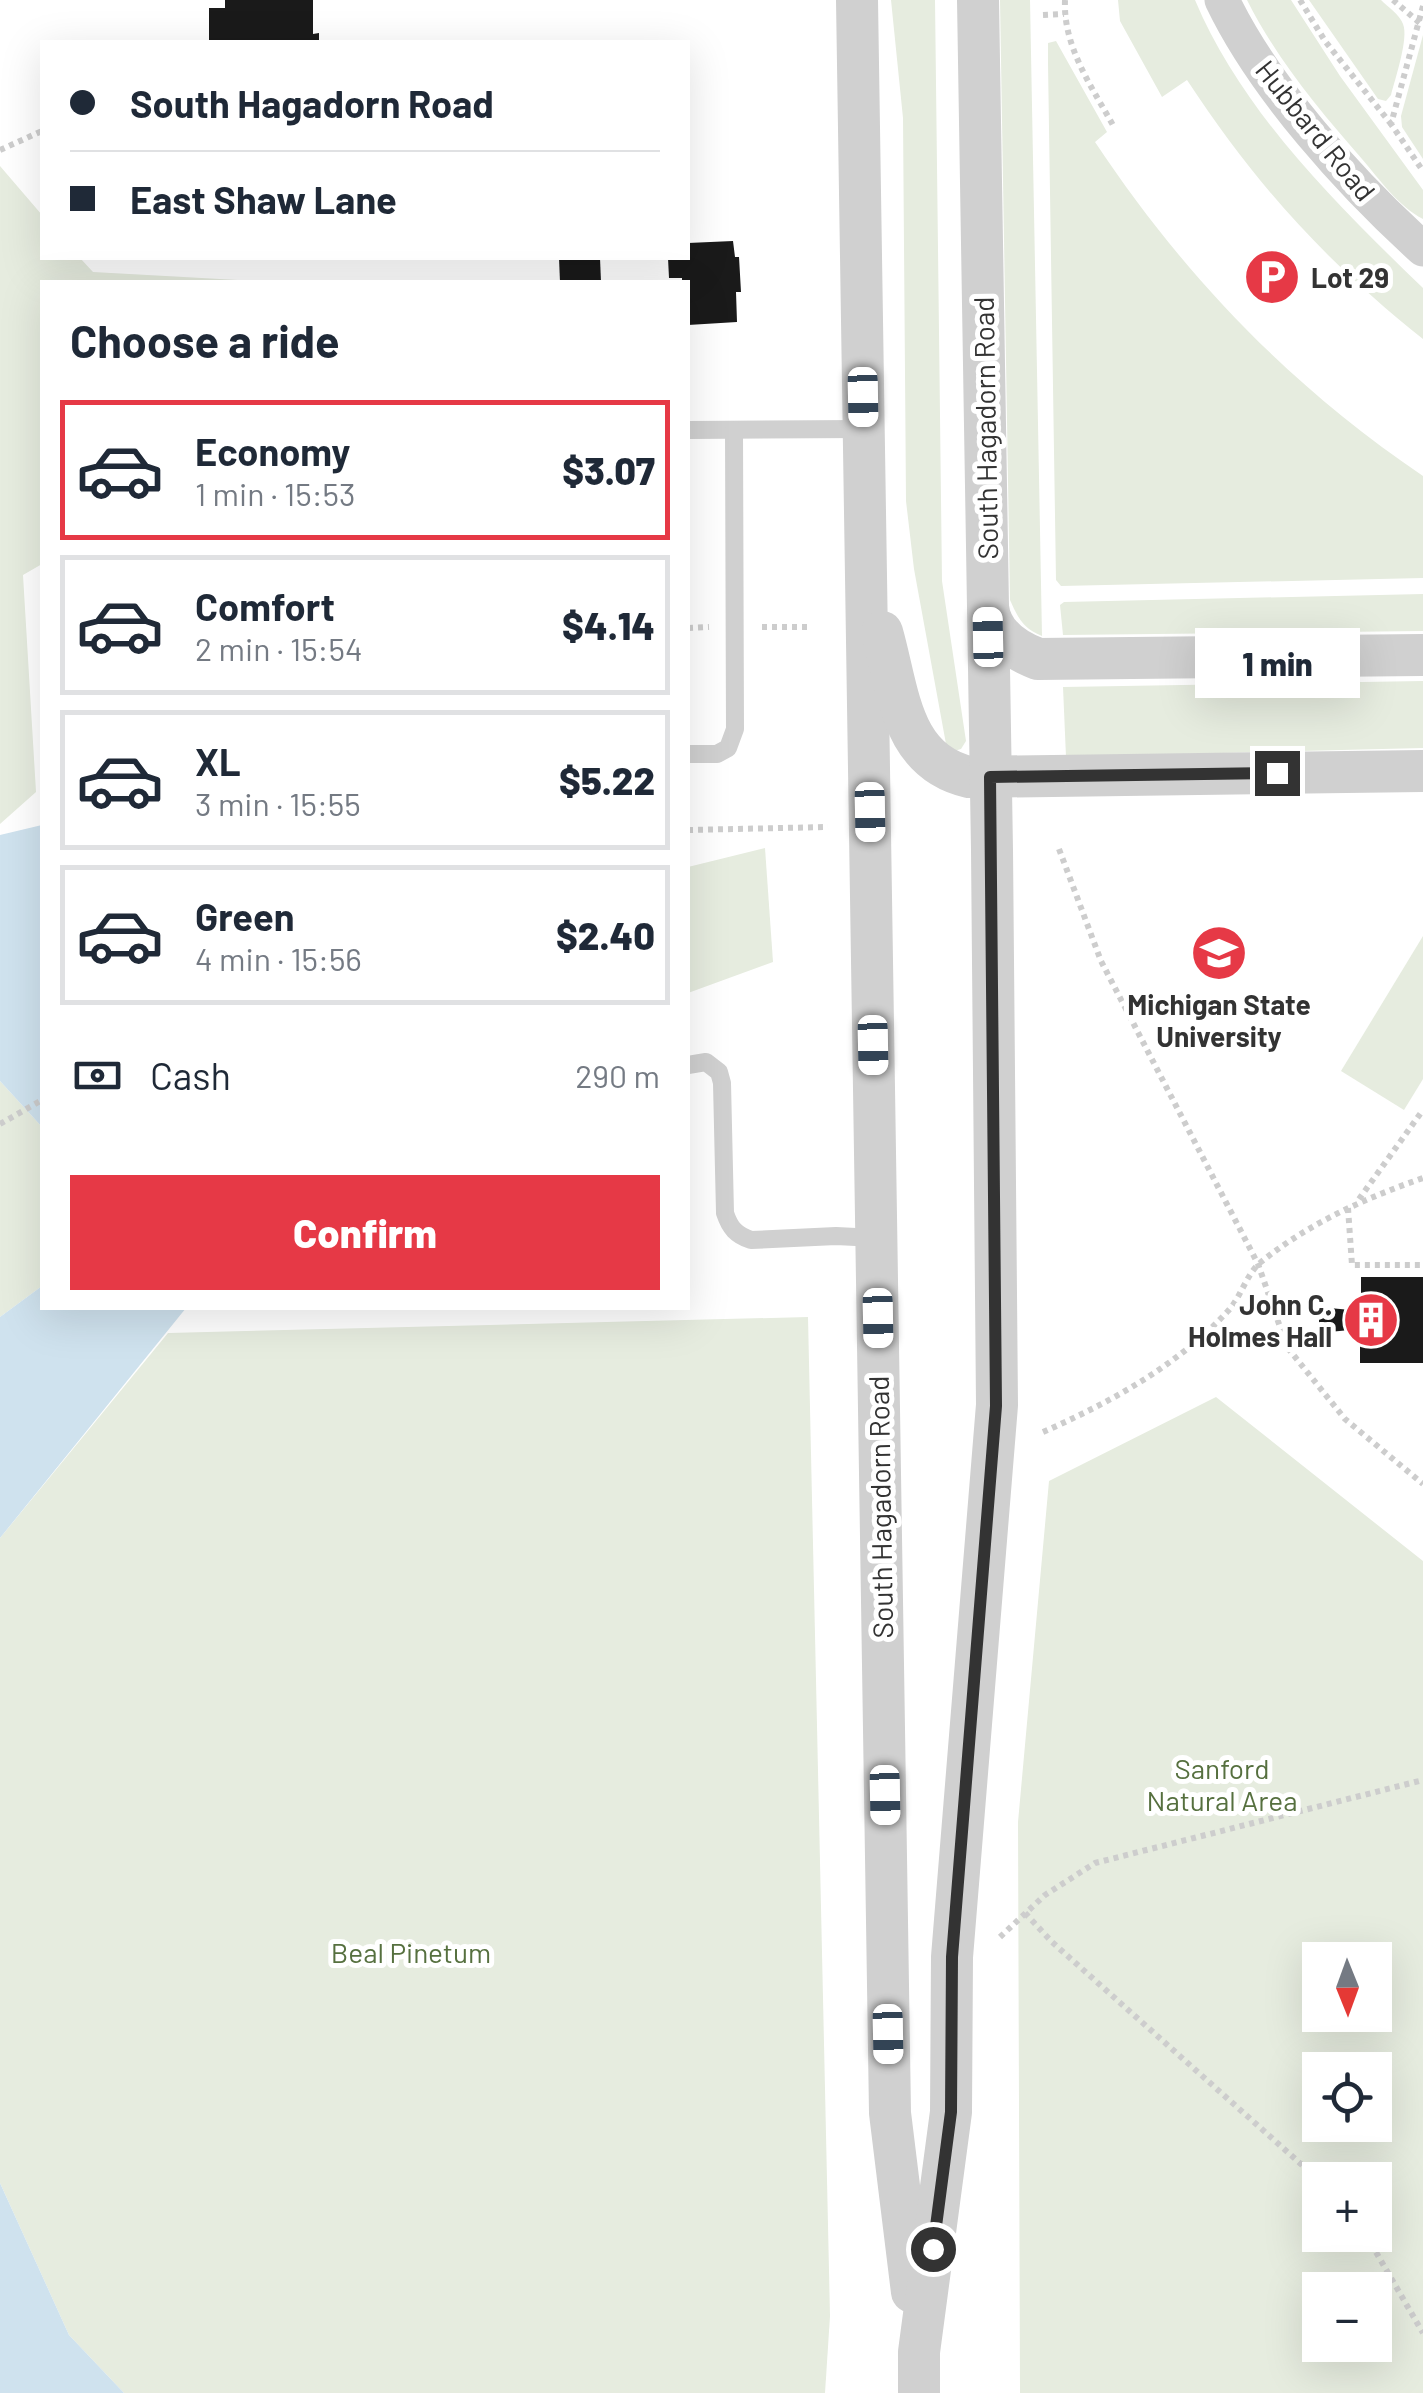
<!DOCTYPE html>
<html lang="en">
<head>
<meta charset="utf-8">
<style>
  :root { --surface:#fff; --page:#f6f6f7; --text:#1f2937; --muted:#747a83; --line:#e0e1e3; --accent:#e63946 }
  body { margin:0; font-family:Barlow,sans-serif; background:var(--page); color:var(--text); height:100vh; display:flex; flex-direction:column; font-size:38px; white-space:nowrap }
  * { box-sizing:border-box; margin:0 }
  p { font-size:32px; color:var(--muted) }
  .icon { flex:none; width:55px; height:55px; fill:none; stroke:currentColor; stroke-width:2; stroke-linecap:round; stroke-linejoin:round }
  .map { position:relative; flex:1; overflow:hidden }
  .drawer { position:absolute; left:40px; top:280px; width:650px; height:1030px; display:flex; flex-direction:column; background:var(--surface); border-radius:0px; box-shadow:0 10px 40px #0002 }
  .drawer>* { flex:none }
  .top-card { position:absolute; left:40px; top:40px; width:650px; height:220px; border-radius:0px; box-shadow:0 10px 40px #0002; display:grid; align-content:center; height:220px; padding:0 30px; background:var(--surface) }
  .needle { width:65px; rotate:179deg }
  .tools { position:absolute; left:1302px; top:1942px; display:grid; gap:20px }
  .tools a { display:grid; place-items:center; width:90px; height:90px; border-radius:0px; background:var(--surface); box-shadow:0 10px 40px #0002; font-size:50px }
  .end { position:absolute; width:45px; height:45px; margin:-22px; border:12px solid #333; background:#fff; box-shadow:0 0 0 5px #fff }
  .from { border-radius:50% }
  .bubble { position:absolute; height:70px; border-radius:0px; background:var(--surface); box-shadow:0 10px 40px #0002; font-size:32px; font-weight:800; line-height:70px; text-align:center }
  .car { position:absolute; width:30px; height:60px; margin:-30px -15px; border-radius:12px; box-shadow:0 0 8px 2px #0007; background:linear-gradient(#fff 24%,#345 0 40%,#fff 0 76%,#345 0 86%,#fff 0) }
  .top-card b { display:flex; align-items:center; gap:35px; height:95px; font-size:38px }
  .top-card b+b { border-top:2px solid var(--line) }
  .top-card i { width:25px; height:25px; background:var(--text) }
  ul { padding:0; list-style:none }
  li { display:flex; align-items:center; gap:30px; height:140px; margin:0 20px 15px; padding:0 10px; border:5px solid var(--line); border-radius:0px }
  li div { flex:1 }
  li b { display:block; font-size:38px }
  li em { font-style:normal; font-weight:800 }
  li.on { border-color:var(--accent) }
  li>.icon { width:90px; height:90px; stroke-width:1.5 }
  h2 { padding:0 30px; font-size:45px; line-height:120px }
  .pay { display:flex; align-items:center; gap:25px; height:110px; padding:0 30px; font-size:38px }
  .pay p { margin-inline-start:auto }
  .primary-button { display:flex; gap:20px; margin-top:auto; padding:20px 30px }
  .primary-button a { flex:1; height:115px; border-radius:0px; background:var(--accent); color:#fff; font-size:40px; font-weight:800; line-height:115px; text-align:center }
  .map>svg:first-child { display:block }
  .green { fill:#e6ecdf; fill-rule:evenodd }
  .water { fill:#cfe2ee }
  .building { fill:#1a1a1a }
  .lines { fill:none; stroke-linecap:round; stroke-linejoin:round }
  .path { stroke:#cdcdcd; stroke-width:6; stroke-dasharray:5 5; stroke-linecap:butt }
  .service { stroke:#d0d0d0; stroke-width:18 }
  .minor { stroke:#d0d0d0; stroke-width:35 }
  .tertiary { stroke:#d0d0d0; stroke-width:42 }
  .route { stroke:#333; stroke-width:12 }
  .labels { text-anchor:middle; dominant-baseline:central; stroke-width:10; stroke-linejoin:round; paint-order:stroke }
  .street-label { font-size:28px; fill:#333; stroke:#fff }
  .poi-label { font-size:28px; font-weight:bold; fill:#333; stroke:#fff; text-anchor:start }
  .park-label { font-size:28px; fill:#56703f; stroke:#fff }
</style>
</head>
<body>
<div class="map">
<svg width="1423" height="2393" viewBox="0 0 1423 2393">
  <rect width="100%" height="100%" fill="#fff"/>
  <!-- green -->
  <g class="green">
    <polygon points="891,0 935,0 942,581 966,741 961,749 951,752 946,744 914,569 906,501 903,118"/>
    <path d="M 1000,0 L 1030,0 L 1042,636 C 1023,628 1018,618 1010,600 Z"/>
    <path d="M 1118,0 L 1195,0 C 1242,112 1337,205 1423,288 L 1423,339 C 1325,261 1256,185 1187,80 L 1162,97 L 1120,21 Z"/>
    <path d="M 1247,0 L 1291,0 L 1340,76 L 1423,190 L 1423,219 C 1398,206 1380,180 1362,159 C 1319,110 1276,58 1247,0 Z"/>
    <path d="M 1309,0 L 1381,0 C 1388,7 1400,15 1403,24 C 1409,38 1395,79 1391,95 L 1386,101 L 1378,99 Z"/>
    <polygon points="1423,35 1423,159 1402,127 1401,116"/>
    <path d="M 1056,41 L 1107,132 L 1095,142 C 1185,277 1288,384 1423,476 L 1423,578 L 1061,586 L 1056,580 L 1048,63 L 1048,43 Z"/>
    <polygon points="0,166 42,215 42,258 80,258 93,272 274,282 42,282 42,564 23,575 36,792 0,824"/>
    <polygon points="1423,594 1423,631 1063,635 1060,605 1064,602"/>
    <polygon points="1423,681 1423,748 1066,757 1063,687"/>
    <polygon points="765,848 773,962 688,993 688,867"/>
    <polygon points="1423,936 1423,1079 1404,1110 1341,1071"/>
    <polygon points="0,1081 42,1127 42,1286 0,1317"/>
    <polygon points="808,1317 830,2316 825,2393 124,2393 69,2335 0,2183 0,1538 168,1333"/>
    <path d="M 1216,1397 L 1423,1561 L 1423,2393 L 1020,2393 L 1018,1822 L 1049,1481 ZM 1320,1960 L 1375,1960 L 1375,2015 L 1320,2015 ZM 1320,2070 L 1375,2070 L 1375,2125 L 1320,2125 ZM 1320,2180 L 1375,2180 L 1375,2235 L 1320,2235 ZM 1320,2290 L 1375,2290 L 1375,2345 L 1320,2345 Z"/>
  </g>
  <!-- water -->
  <g class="water">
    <polygon points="42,825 42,1127 0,1081 0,835"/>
    <polygon points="42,1286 42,1308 186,1308 0,1538 0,1317"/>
    <polygon points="0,2183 69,2335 124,2393 0,2393"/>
  </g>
  <!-- building -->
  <g class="building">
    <polygon points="225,0 313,0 313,34 319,33 319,42 209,42 209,8 225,8"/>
    <polygon points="733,241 735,257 739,257 741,292 736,292 737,322 688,325 688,282 682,282 682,278 669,278 668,258 688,258 688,243"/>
    <polygon points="559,258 600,258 601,282 560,282"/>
    <polygon points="1361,1277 1423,1277 1423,1363 1360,1363 1360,1329 1319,1333 1319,1307 1361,1311"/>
  </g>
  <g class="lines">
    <!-- path -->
    <g class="path">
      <path d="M 1065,0 C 1063,47 1092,87 1114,127"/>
      <polyline points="1300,0 1325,41 1391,124"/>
      <polyline points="1393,0 1422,25"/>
      <polyline points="1423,6 1391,124 1423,171"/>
      <polyline points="1043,15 1064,14"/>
      <polyline points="0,150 42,131"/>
      <polyline points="762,627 810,627"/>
      <polyline points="688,628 709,627"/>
      <polyline points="688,830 828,827"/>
      <polyline points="1059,849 1101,961 1258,1264 1287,1347 1345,1419 1423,1484"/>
      <polyline points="0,1124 42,1100"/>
      <polyline points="1359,1199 1423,1110"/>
      <polyline points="1348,1208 1352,1265 1423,1265"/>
      <path d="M 1043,1432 C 1109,1403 1177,1366 1227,1312 C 1241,1298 1246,1274 1261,1262 C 1309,1223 1366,1198 1423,1178"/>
      <polyline points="1025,1913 1052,1942 1320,2181"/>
      <polyline points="1000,1937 1045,1895 1095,1863 1423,1780"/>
      <polyline points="1366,2235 1423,2333"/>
    </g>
    <!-- service -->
    <g class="service">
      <polyline points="688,430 863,429"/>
      <polyline points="688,754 717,754 728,748 735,729 734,430"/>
      <path d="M 688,1065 L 706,1062 L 719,1072 L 722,1083 L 725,1213 C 730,1228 736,1235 751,1240 L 836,1236 L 876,1238"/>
    </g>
    <!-- minor -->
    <path class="minor" d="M 1222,0 C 1264,88 1351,184 1423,249"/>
    <!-- tertiary -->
    <g class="tertiary">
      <polyline points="857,0 890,2113 912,2292"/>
      <path d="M 988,607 C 991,634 1014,650 1038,659 L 1423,655"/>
      <path d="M 882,632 C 899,691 900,761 969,777 L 1423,771"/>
      <polyline points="919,2393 919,2352 951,2112 952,1957 997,1405 992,850 978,0"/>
    </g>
  </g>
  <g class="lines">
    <!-- route -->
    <polyline class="route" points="933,2249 951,2112 952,1957 996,1406 990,777 1277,773"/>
  </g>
  <!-- icons -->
  <defs>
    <g id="parking-disc" transform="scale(2.875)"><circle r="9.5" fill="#e63946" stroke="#fff"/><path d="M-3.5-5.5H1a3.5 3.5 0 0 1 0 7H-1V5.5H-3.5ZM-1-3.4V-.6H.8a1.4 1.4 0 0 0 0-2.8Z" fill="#fff"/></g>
    <g id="university-disc" transform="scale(2.875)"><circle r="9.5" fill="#e63946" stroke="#fff"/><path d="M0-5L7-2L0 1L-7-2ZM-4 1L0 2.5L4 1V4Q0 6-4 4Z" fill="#fff"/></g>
    <g id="building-disc" transform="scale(2.875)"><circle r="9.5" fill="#e63946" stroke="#fff"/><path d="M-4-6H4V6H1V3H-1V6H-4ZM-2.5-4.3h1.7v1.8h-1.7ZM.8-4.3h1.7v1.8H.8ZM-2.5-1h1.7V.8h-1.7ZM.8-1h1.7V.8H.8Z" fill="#fff"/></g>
  </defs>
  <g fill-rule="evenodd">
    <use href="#parking-disc" x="1272" y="277"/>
    <use href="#university-disc" x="1219" y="953"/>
    <use href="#building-disc" x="1371" y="1320"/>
  </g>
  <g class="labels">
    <!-- street labels -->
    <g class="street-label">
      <text transform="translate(1316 130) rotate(51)">Hubbard Road</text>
      <text transform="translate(985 428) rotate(-91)">South Hagadorn Road</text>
      <text transform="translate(880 1507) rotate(-91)">South Hagadorn Road</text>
    </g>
    <!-- poi labels -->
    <g class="poi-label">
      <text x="1311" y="277">Lot 29</text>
      <text x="1219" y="1004" text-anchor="middle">Michigan State<tspan x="1219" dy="32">University</tspan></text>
      <text x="1332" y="1304" text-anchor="end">John C.<tspan x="1332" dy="32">Holmes Hall</tspan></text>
    </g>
    <!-- park labels -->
    <g class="park-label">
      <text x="1222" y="1768">Sanford<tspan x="1222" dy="32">Natural Area</tspan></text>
      <text x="411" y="1952">Beal Pinetum</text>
    </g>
  </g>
</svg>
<div class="tools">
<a><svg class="needle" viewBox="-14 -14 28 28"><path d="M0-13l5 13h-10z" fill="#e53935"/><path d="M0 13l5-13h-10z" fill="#747a83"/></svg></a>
<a><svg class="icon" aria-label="locate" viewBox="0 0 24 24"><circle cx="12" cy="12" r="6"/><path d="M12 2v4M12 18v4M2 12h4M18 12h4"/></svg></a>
<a>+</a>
<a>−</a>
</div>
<i class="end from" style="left:933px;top:2249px"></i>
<i class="end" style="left:1277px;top:773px"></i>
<div class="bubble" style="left:1195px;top:628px;width:165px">1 min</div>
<i class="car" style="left:863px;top:397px;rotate:179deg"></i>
<i class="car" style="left:988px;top:637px;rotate:359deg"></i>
<i class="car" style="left:870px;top:812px;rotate:179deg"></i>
<i class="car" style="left:873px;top:1045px;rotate:179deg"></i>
<i class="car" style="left:878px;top:1318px;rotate:179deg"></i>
<i class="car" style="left:885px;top:1795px;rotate:179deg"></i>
<i class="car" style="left:888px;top:2034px;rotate:179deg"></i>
<div class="top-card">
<b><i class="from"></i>South Hagadorn Road</b>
<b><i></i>East Shaw Lane</b>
</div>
<section class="drawer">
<h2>Choose a ride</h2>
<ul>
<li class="on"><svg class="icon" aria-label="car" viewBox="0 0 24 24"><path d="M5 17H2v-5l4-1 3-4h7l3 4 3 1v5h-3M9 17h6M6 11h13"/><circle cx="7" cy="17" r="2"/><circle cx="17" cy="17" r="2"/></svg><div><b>Economy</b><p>1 min · 15:53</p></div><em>$3.07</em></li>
<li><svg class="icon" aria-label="car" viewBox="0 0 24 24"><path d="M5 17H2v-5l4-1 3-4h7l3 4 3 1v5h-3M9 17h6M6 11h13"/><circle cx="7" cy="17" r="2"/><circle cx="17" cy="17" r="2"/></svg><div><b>Comfort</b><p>2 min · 15:54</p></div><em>$4.14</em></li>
<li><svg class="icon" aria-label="car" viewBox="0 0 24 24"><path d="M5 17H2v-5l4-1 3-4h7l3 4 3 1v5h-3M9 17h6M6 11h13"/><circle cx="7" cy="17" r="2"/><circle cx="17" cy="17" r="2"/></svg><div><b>XL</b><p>3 min · 15:55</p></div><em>$5.22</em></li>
<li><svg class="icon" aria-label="car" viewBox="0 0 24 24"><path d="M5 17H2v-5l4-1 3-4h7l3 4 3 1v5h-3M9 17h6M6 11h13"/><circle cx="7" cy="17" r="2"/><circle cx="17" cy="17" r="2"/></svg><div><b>Green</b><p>4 min · 15:56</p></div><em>$2.40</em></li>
</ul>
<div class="pay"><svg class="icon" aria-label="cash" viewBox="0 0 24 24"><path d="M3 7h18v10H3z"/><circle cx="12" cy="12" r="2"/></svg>Cash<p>290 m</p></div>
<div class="primary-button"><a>Confirm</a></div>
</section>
</div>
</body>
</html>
